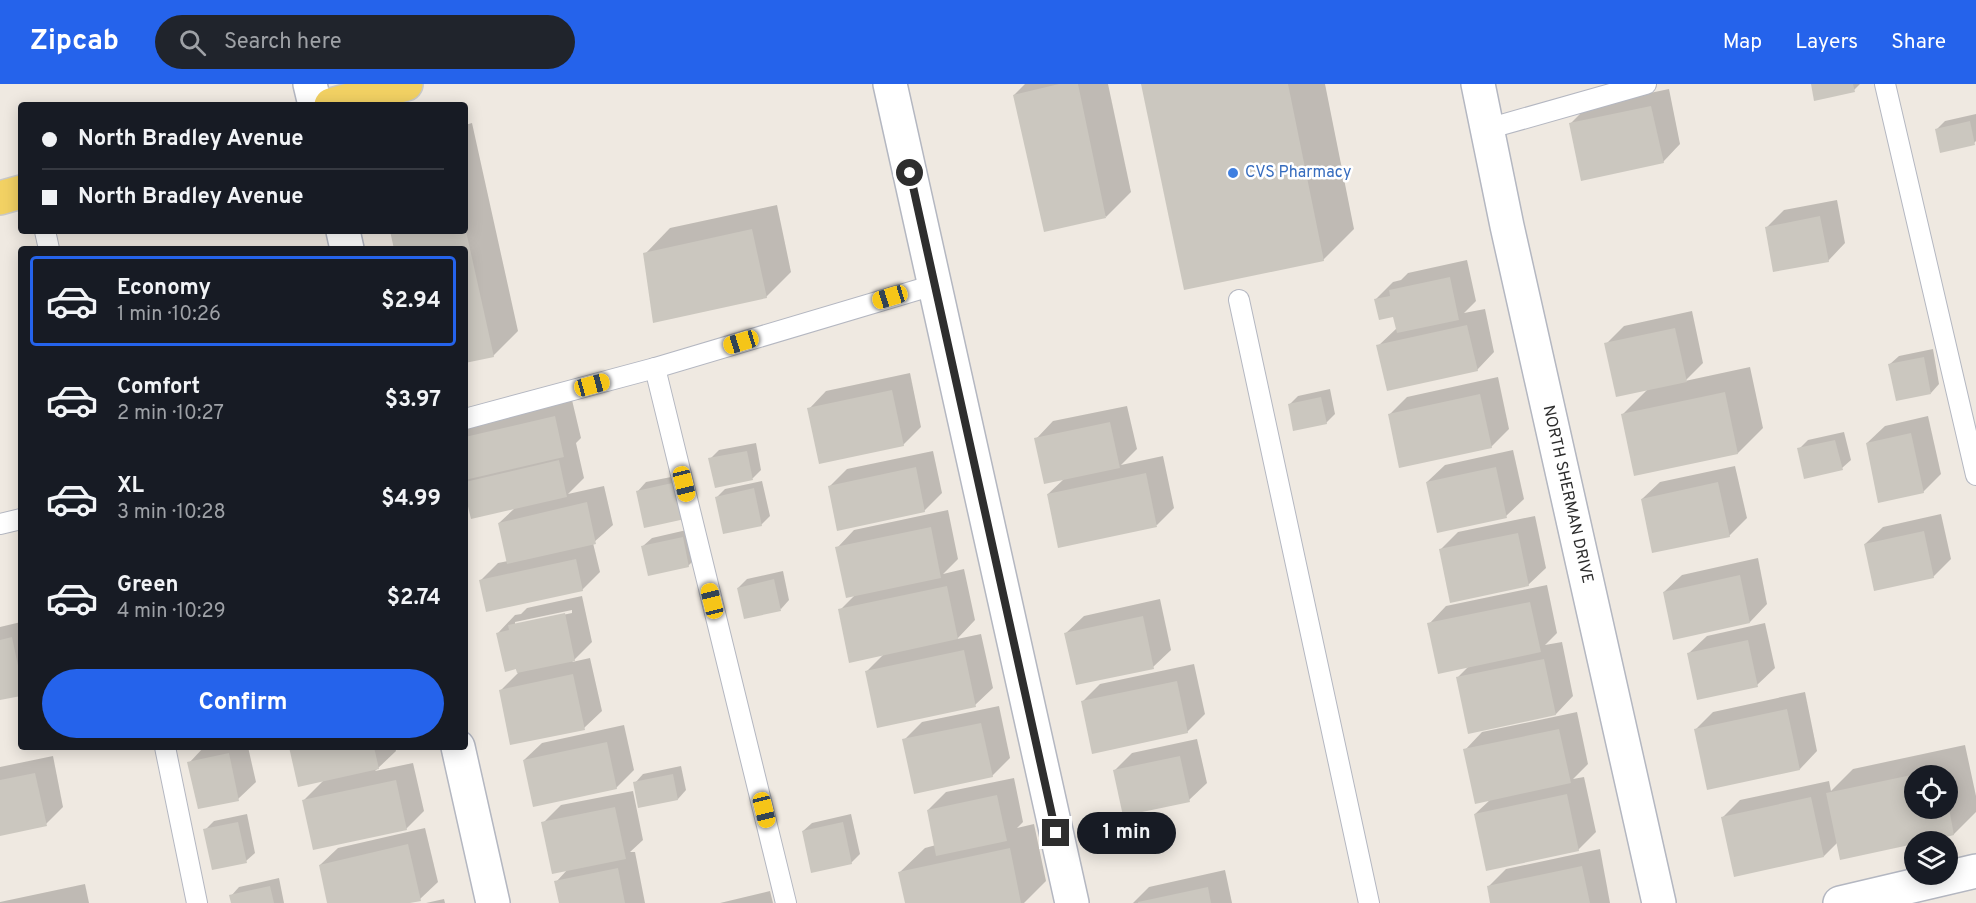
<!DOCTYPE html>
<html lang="en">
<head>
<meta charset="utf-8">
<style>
  :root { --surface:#171b24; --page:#20242c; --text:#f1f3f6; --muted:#9ea1a6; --line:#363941; --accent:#2563eb }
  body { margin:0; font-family:Overpass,sans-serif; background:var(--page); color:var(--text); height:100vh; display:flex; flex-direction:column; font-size:22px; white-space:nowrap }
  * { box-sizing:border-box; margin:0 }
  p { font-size:20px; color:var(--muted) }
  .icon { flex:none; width:33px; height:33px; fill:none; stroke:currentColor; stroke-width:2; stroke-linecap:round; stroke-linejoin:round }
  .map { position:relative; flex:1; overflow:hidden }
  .drawer { position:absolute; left:18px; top:162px; width:450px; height:504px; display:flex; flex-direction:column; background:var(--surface); border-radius:6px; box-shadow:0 3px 15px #0003 }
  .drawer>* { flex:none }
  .guide { position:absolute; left:18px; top:18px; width:450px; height:132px; border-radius:6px; box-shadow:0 3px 15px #0003; display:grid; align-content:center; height:132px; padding:0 24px; background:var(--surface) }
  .controls { position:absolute; left:1904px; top:681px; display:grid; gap:12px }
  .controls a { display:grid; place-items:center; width:54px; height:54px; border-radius:50%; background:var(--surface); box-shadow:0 3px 15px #0003; font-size:30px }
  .end { position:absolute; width:27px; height:27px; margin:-14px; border:8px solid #2e2e2e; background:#fff; box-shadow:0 0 0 3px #fff }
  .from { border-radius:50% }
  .bubble { position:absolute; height:42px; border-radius:21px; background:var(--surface); box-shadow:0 3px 15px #0003; font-size:20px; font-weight:700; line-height:42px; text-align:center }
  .car { position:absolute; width:18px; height:36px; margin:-18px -9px; border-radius:8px; box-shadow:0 0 4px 2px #0007; background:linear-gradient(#f5c518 24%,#345 0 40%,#f5c518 0 76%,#345 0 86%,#f5c518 0) }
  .guide b { display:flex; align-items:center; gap:21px; height:57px; font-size:22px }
  .guide b+b { border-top:2px solid var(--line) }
  .guide i { width:15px; height:15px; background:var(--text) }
  ul { padding:10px 0 0; list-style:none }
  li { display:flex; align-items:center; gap:18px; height:90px; margin:0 12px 9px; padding:0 12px; border:3px solid transparent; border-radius:6px }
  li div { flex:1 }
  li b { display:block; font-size:22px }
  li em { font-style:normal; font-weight:700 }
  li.active { border-color:var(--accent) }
  li>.icon { width:54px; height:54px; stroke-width:1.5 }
  .action { display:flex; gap:12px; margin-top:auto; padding:12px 24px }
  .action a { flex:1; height:69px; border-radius:36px; background:var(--accent); color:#fff; font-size:24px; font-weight:700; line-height:69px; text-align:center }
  header { display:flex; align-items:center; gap:36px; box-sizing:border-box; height:84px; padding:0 30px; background:var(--accent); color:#fff }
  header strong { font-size:28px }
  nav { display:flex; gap:33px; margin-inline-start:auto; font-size:21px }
  .search { width:420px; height:54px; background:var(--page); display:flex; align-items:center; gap:15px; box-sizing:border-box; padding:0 21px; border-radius:33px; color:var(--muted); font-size:22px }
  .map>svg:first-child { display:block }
  .shadow { fill:#0003; fill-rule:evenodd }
  .building { fill:#cbc7bf }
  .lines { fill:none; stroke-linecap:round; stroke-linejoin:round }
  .service-casing { stroke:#b4b7c1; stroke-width:22 }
  .minor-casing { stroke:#b4b7c1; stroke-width:36 }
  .secondary-casing { stroke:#b4b7c1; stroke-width:36 }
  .primary-casing { stroke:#c9c9c9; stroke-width:36 }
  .service { stroke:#fff; stroke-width:20 }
  .minor { stroke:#fff; stroke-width:33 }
  .secondary { stroke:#fff; stroke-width:33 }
  .primary { stroke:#f2d163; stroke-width:33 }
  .route { stroke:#2e2e2e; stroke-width:8 }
  .shop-dot { fill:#3f7fe0; stroke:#fff; stroke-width:2 }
  .labels { text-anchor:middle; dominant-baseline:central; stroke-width:5; stroke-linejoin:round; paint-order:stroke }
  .shop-label { font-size:16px; fill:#366cbe; stroke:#fff; text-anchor:start }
  .street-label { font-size:16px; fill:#2e2e2e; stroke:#fff }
</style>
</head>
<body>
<header>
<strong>Zipcab</strong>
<div class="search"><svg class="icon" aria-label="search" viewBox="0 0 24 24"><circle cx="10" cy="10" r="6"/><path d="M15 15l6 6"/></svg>Search here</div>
<nav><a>Map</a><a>Layers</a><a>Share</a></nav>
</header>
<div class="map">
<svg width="1976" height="819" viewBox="0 0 1976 819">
  <rect width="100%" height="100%" fill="#efe9e1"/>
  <!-- shadow -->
  <g class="shadow">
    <polygon points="1025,0 1108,0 1131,108 1106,133 1014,11"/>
    <polygon points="1143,0 1325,0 1354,145 1323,176"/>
    <polygon points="1812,0 1860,0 1854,6"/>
    <polygon points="1669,5 1680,60 1663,78 1570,40 1588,22"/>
    <polygon points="1976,30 1976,57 1974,59 1936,46 1945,37"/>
    <polygon points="472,39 518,247 493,272 465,278 465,165 395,165 391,147 465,147 465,41"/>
    <polygon points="1837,116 1845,159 1828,177 1766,144 1784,126"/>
    <polygon points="777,121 791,188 766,213 645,170 670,144"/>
    <polygon points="1467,176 1476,217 1464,229 1485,225 1494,268 1477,286 1378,262 1397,244 1394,231 1376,215 1393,198 1401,196 1408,189"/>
    <polygon points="1692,227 1703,279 1685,297 1750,283 1763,344 1738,369 1635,390 1623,330 1648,305 1606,260 1624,242"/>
    <polygon points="1933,265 1939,300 1931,309 1890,280 1899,272"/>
    <polygon points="910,289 921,343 903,361 809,325 826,307"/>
    <polygon points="1498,293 1509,345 1491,363 1390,330 1407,313"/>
    <polygon points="1330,305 1335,330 1326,339 1289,321 1298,312"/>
    <polygon points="572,316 581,354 576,359 584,394 568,410 604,402 613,441 593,459 600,488 582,506 481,496 498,479 508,477 499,439 515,424 465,403 465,347 474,338"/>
    <polygon points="1127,322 1137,365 1121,381 1163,372 1174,424 1157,441 1048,410 1064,395 1036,355 1053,337"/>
    <polygon points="1928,332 1941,390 1923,408 1867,359 1885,342"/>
    <polygon points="1844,348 1851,376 1842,384 1799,365 1808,356"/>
    <polygon points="756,359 761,386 753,394 716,402 710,375 719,366"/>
    <polygon points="1513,366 1524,415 1506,432 1427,398 1445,381"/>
    <polygon points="933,367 942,409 924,427 829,403 847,385"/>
    <polygon points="1735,382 1747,434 1729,452 1642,415 1660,398"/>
    <polygon points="686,390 684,434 638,407 646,398"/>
    <polygon points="762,397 770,432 761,441 716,414 725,405"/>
    <polygon points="948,426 958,475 943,490 964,485 975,536 957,555 981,550 993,604 975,621 866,588 884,570 840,526 855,511 837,464 854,446"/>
    <polygon points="1941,430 1951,475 1933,493 1865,460 1883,443"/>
    <polygon points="1535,432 1546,484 1528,501 1440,466 1458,448"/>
    <polygon points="691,445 697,473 688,482 643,462 652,454"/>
    <polygon points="1758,474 1767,520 1750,538 1674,554 1664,508 1682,491"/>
    <polygon points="783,487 789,516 781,525 738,504 747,495"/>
    <polygon points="1547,501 1557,549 1545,561 1562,558 1573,612 1556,630 1469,648 1457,594 1470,581 1429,540 1446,522"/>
    <path d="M 582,512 L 592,558 L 572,578 L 590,574 L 602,627 L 584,644 L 500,607 L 518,589 L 498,549 L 515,531 L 521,530 L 527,524 ZM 572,526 L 572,529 L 515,541 L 515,538 Z"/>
    <polygon points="1160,515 1171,566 1153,583 1066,549 1084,532"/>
    <polygon points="21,538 21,610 0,614 0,543"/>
    <polygon points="1765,539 1775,584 1757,601 1689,569 1707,552"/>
    <polygon points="1194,580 1205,630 1187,648 1082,618 1100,600"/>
    <polygon points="1805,608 1817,667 1800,685 1696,645 1713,628"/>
    <polygon points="999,622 1010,674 992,692 904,656 922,638"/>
    <polygon points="1577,628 1588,680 1573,695 1584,693 1596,748 1578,766 1475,730 1491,715 1465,666 1482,648"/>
    <polygon points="624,641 634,686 616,704 524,676 542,659"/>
    <polygon points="1197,655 1207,699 1189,716 1115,686 1132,669"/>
    <path d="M 1965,661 L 1976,712 L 1976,728 L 1954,750 L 1914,759 L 1838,758 L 1824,772 L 1723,733 L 1740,716 L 1829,697 L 1831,707 L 1853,685 ZM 1914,692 L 1947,692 L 1947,724 L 1914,724 Z"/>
    <polygon points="204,663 248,663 256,698 238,715 189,679"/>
    <polygon points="291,663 395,663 396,667 375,687 413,679 424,727 406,745 304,716 324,696"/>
    <polygon points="53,672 63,723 46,740 0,750 0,683"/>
    <polygon points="681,682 686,706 678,715 635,699 643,690"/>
    <polygon points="1014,694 1023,738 1017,744 1034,740 1046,797 1024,819 906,819 900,788 925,764 936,761 928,726 946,708"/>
    <polygon points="633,707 643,756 630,768 635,768 645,819 560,819 556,798 568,785 543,739 561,721"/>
    <polygon points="247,730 255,769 246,777 205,746 214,737"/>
    <polygon points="851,730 860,770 851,779 803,747 812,739"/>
    <polygon points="425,744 438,798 420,815 403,819 329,819 320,781 338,764"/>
    <polygon points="1600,765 1610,819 1492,819 1488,803 1506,785"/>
    <polygon points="1225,786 1232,819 1133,819 1149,803"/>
    <polygon points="279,794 284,819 232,819 231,812 239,803"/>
    <polygon points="85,800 89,819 0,819 0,818"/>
    <polygon points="770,807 773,819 720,819"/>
    <polygon points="444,815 445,819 426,819"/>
  </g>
  <!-- building -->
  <g class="building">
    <polygon points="1059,0 1078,0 1106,134 1044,148 1013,11"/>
    <polygon points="1141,0 1288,0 1324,177 1184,206"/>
    <polygon points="1811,0 1853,0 1855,8 1814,17"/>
    <polygon points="1651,22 1664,79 1581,97 1569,39"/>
    <polygon points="1970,37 1975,61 1940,69 1935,45"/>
    <polygon points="1820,132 1829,178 1773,188 1765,143"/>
    <polygon points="752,145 767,214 653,239 643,169"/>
    <polygon points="390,147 466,147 494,273 465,279 465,165 394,165"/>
    <polygon points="1450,193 1459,236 1397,249 1393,233 1379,236 1374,215 1390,212 1389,206"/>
    <polygon points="1467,241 1478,287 1387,307 1376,261"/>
    <polygon points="1675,244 1687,298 1616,313 1604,259"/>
    <polygon points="1924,273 1931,310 1896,317 1888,280"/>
    <polygon points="892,306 904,362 819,380 807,324"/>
    <polygon points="1725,308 1738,370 1634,392 1621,330"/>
    <polygon points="1480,310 1492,364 1399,384 1388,330"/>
    <polygon points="1321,313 1327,340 1293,347 1288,320"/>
    <polygon points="555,332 564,373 465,396 465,353"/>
    <polygon points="1110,338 1120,384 1044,400 1034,354"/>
    <polygon points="1911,349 1924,409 1878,419 1866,359"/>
    <polygon points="1835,356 1843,386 1804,395 1797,364"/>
    <polygon points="747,367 753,396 715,404 708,374"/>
    <polygon points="559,376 567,413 471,435 465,410 465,398"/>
    <polygon points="916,383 925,428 837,447 828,402"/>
    <polygon points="1496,383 1507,434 1437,449 1426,398"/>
    <polygon points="1146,389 1157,443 1058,464 1047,410"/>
    <polygon points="677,398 685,435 644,444 636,407"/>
    <polygon points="1718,398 1730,453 1652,469 1641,415"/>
    <polygon points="754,404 762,442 723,450 715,413"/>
    <polygon points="587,418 596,460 507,480 498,439"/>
    <polygon points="931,443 941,494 846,514 835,463"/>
    <polygon points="1924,447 1934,494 1874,507 1864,460"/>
    <polygon points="1518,449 1529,502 1450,519 1439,465"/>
    <polygon points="683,453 689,483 648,492 641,462"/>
    <polygon points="576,475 583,507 486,528 479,496"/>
    <polygon points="1740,491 1750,539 1673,556 1663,508"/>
    <polygon points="774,495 781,527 744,535 737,504"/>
    <polygon points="947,502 958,555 849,579 838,525"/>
    <polygon points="1530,518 1541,568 1438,590 1427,539"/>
    <polygon points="565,529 575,577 517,589 516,585 505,588 496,549 509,546 508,541"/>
    <polygon points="1143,532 1154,585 1076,601 1064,549"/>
    <polygon points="12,553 21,596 21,612 0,616 0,556"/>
    <polygon points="1748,556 1758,603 1697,616 1687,569"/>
    <polygon points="964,566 976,623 877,644 865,587"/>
    <polygon points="1544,575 1556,631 1468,650 1456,593"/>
    <polygon points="573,590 585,646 510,661 499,606"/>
    <polygon points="1177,597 1188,649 1092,670 1081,617"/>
    <polygon points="1787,625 1800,686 1707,706 1694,645"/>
    <polygon points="981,639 993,693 914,710 902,655"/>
    <polygon points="1559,645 1571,699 1475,720 1463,665"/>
    <polygon points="607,658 617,705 533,723 523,676"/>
    <polygon points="289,663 374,663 379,685 298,703"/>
    <polygon points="229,669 239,717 198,725 187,678"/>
    <polygon points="1180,672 1190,718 1123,732 1113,686"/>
    <polygon points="1940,685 1942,692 1914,692 1914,724 1949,724 1954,751 1926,758 1914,758 1914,760 1840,776 1826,709"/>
    <polygon points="35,689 47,742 0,752 0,696"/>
    <polygon points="673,690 678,716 638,724 633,698"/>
    <polygon points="396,696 407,746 313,766 302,716"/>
    <polygon points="1567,710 1579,767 1486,787 1474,730"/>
    <polygon points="997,711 1007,757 936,772 927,726"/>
    <polygon points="1811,713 1824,773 1734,793 1721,733"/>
    <polygon points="615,723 626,775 552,790 541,738"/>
    <polygon points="238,738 247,779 212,786 203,745"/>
    <polygon points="843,738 852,780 811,789 802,747"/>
    <polygon points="408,760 421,817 410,819 327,819 319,781"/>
    <polygon points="1010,764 1021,819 905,819 898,788"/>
    <polygon points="1582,782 1590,819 1490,819 1487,802"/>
    <polygon points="618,784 625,819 559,819 554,797"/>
    <polygon points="270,802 274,819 231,819 229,811"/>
    <polygon points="1208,803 1211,819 1138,819 1138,818"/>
  </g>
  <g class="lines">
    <!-- service casing -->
    <g class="service-casing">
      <g id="service">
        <polyline points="1885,0 1976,391"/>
        <polyline points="1487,45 1646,0"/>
        <polyline points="45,147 49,165"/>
        <polyline points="1239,216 1369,819"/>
        <polyline points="655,284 786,819"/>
        <polyline points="465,335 655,284 934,201"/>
        <polyline points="0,440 21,435"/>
        <polyline points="165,663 197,819"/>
      </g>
    </g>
    <!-- minor casing -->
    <g class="minor-casing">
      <g id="minor">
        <polyline points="310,0 315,21"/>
        <polyline points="890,0 1072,819"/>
        <polyline points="343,147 347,165"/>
        <polyline points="458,663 493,819"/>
        <polyline points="1840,819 1976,787"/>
      </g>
    </g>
    <!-- secondary casing -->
    <g class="secondary-casing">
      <g id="secondary">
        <path id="s1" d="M 1478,0 L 1507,142 L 1659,819"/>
      </g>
    </g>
    <!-- primary casing -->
    <g class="primary-casing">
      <g id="primary">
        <polyline points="331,21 406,0"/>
        <polyline points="0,114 21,108"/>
      </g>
    </g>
    <!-- service -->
    <use href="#service" class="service"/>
    <!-- minor -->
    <use href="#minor" class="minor"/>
    <!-- secondary -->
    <use href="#secondary" class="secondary"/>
    <!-- primary -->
    <use href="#primary" class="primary"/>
  </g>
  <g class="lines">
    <!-- route -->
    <polyline class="route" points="910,89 1056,749"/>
  </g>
  <!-- markers -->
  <circle class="shop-dot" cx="1233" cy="89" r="6"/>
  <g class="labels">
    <!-- shop labels -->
    <g class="shop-label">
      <text x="1245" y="89">CVS Pharmacy</text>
    </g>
    <!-- street labels -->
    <g class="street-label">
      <text stroke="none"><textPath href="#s1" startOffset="420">NORTH SHERMAN DRIVE</textPath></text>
    </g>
  </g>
</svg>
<div class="controls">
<a><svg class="icon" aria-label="locate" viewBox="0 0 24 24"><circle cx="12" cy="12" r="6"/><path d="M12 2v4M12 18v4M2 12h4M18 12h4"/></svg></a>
<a><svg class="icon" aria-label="layers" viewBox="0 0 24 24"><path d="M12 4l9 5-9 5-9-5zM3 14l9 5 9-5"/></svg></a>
</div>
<i class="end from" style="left:910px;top:89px"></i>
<i class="end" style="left:1056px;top:749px"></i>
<div class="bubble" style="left:1077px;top:728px;width:99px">1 min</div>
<i class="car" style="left:890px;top:213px;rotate:253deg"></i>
<i class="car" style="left:741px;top:258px;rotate:253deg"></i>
<i class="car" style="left:592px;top:301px;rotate:75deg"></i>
<i class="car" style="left:684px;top:400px;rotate:166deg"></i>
<i class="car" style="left:712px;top:517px;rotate:346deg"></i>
<i class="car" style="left:764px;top:726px;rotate:166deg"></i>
<div class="guide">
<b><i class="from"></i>North Bradley Avenue</b>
<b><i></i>North Bradley Avenue</b>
</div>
<section class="drawer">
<ul>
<li class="active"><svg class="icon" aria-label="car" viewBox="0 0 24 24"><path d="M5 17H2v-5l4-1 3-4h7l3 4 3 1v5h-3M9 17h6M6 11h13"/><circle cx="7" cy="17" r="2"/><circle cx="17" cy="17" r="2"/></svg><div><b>Economy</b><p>1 min · 10:26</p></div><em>$2.94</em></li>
<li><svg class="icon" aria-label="car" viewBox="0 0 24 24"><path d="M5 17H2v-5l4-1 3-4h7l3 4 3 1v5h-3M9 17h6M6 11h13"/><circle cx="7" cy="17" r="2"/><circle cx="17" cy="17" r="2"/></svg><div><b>Comfort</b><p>2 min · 10:27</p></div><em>$3.97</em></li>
<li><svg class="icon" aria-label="car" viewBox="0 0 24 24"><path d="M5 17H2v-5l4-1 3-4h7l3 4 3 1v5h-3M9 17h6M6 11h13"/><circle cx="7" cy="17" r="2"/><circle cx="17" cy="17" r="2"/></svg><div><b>XL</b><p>3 min · 10:28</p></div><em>$4.99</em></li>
<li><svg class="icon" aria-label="car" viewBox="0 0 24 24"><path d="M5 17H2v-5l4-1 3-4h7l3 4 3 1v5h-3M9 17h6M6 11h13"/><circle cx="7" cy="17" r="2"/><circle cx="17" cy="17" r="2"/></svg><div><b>Green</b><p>4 min · 10:29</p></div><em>$2.74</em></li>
</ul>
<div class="action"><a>Confirm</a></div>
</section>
</div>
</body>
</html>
